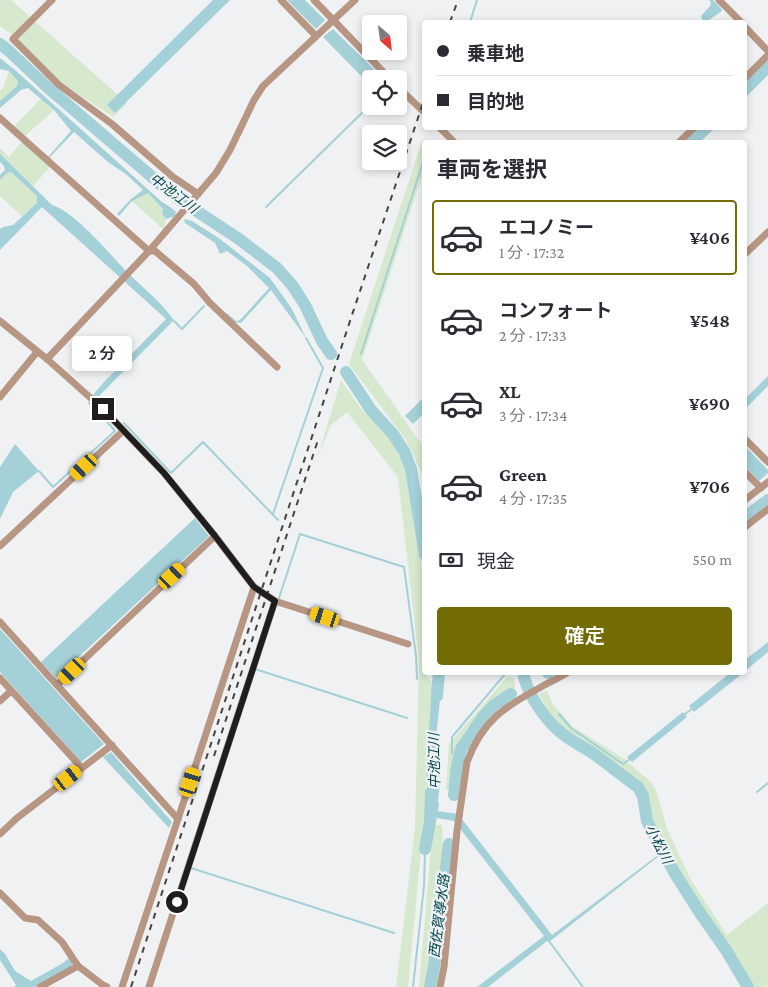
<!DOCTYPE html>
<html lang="ja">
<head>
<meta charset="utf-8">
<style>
  :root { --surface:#fff; --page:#f7f7f7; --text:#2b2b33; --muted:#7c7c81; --line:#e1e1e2; --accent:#736b04 }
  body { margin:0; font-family:"Crimson Pro","Noto Sans JP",serif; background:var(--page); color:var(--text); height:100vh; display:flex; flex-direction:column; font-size:19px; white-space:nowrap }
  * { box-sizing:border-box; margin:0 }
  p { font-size:16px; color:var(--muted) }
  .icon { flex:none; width:28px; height:28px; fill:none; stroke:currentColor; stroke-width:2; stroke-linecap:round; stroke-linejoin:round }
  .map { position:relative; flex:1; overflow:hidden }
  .details { position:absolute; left:422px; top:140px; width:325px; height:535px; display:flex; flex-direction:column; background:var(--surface); border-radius:5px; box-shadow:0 2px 8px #0003 }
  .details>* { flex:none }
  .top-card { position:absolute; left:422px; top:20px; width:325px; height:110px; border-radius:5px; box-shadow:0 2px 8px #0003; display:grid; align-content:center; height:110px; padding:0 15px; background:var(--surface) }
  .needle { width:32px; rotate:152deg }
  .controls { position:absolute; left:362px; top:15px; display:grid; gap:10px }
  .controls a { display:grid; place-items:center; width:45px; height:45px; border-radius:5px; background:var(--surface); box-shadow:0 2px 8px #0003; font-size:25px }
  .end { position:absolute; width:22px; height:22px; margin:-11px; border:6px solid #1e1e1f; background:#fff; box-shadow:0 0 0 2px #fff }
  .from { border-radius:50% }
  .bubble { position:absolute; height:35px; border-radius:5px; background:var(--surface); box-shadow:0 2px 8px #0003; font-size:16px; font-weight:600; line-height:35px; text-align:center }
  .car { position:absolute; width:15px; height:30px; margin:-15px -8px; border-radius:6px; box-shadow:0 0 4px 1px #0007; background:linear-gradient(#f5c518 24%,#345 0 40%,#f5c518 0 76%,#345 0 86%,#f5c518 0) }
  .top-card b { display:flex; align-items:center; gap:18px; height:48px; font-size:19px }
  .top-card b+b { border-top:1px solid var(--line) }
  .top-card i { width:12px; height:12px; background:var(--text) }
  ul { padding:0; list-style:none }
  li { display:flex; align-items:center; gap:15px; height:75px; margin:0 10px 8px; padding:0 5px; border:2px solid transparent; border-radius:5px }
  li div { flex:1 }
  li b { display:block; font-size:19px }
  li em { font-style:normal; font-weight:600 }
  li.selected { border-color:var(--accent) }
  li>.icon { width:45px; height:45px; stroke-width:1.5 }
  h2 { padding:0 15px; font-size:22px; line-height:60px }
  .pay { display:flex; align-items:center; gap:12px; height:55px; padding:0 15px; font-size:19px }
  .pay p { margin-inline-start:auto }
  .cta { display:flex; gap:10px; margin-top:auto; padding:10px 15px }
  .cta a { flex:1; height:58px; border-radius:5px; background:var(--accent); color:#fff; font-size:20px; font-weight:600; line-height:58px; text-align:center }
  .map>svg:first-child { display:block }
  .green { fill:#d6e8cd }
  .water { fill:#a4d0d8 }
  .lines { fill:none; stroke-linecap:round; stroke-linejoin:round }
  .stream { stroke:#a4d0d8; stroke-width:2 }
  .river { stroke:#a4d0d8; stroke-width:12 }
  .street { stroke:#b79683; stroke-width:7 }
  .rail { stroke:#444445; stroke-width:2; stroke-dasharray:6 6; stroke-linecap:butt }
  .route { stroke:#1e1e1f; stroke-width:6 }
  .labels { text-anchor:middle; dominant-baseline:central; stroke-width:4.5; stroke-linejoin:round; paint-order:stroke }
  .water-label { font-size:14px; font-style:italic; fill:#01474f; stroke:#f0f1f3 }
</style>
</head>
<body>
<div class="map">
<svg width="768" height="987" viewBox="0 0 768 987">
  <rect width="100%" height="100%" fill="#f0f1f3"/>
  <!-- green -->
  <g class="green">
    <polygon points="0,0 11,0 127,103 113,117 63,84 19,40 0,26"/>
    <polygon points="9,71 18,80 17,86 0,101 0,91 3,88"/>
    <polygon points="41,99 54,110 25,136 14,126"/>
    <polygon points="22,141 50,167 33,186 0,154 0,148 9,157"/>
    <polygon points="422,141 425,143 425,167 362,360 425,449 425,480 406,440 349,364"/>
    <polygon points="11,172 37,196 37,203 22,216 0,196 0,180 7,173"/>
    <polygon points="148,193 163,209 162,213 166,219 164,230 132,201"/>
    <polygon points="341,380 361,409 391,438 407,475 415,531 423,575 425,594 425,672 427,673 426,675 432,683 426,778 430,780 430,785 425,790 424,819 408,987 396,987 415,828 419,662 398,477 347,412 331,425 318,456"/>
    <polygon points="508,676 514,679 515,688 495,698 465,731 454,756 450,790 446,790 449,744"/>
    <polygon points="547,690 552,703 573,727 623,758 637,770 652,783 657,793 667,829 691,880 727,935 768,903 768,985 765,987 752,987 727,944 688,888 652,818 647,791 564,731 547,709 539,694"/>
    <polygon points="433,825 442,825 443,851 426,987 419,987"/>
  </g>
  <!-- water -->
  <g class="water">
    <polygon points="213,0 230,0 115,113 107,105"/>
    <polygon points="287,0 305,0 325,20 316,29"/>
    <polygon points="709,0 713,0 721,8 722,11 706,22 702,22 703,21 701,16 710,6 711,2"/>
    <polygon points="333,29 384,79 371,79 371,86 323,37"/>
    <polygon points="0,58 15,70 162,202 170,207 176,212 175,216 166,219 162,213 163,209 148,193 132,201 119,216 117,214 131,199 143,190 127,175 108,162 74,132 49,158 48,157 71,131 54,110 28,88 21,90 0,108 0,101 17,86 18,81 9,71 0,69"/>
    <polygon points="766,61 768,61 768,75 745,98 745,82"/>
    <polygon points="699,128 715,128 700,142 684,142"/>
    <path d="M 0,154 L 52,205 C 75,212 108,252 126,271 C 142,287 161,302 174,320 L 97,398 L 93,395 L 104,382 L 166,319 L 42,207 L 0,250 L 0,229 L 3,227 L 13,225 L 37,203 L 37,196 L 11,172 L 7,173 L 0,180 L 0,175 L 5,170 L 4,166 L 0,162 Z"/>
    <polygon points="184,219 192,221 220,239 270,278 292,309 306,338 271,290 241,323 236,322 241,319 269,288 247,266 227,251 220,254 215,243 185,223"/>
    <polygon points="768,376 768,386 745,409 745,399"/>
    <polygon points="425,396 425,412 413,424 405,416"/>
    <polygon points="15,444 39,471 13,492 0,519 0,467"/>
    <polygon points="745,446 768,470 768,473 759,481 745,466"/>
    <polygon points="195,518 209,536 56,678 41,662"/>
    <polygon points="0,629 104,744 81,762 0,672"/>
    <polygon points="768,642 768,652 745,671 745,660"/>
    <polygon points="730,673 743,673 694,712 689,706"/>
    <polygon points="436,678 442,680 435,748 440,753 440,776 436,779 436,783 440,782 437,811 458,814 552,935 658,855 659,856 549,942 547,941 488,987 477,987 544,936 454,821 437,818 434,821 424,819 425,790 430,785 430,780 426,778 432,683 435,683"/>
    <polygon points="683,712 687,717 632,762 627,757"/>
    <polygon points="111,752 172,822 169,828 103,757"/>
    <polygon points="0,949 5,954 15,971 31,981 63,963 70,957 73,961 71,967 34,987 14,987 16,985 0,960"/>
  </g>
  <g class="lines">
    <!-- stream -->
    <g class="stream">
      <polyline points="470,22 477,0"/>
      <polyline points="399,35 405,29"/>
      <polyline points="376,58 382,51"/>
      <polyline points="266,207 371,104"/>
      <polyline points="226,314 236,322"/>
      <polyline points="174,321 182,329 204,306"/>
      <polyline points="361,354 425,156"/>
      <polyline points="124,423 171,473 203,442 278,520"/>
      <polyline points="39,471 53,487 115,431 103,417 89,403"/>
      <polyline points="273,514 323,368 306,338"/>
      <polyline points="279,598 300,534 404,567 416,656 417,679"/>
      <polyline points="255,669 407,718"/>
      <polyline points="559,714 571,728 623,764 630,759"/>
      <polyline points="685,714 692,709"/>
      <polyline points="452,753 452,737 505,674"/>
      <polyline points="757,792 768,783"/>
      <polyline points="191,868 394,933"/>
      <polyline points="549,941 583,987"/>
      <polyline points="413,987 424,886 425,849"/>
    </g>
    <!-- river -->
    <g class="river">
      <polyline points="0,44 9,51 46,86 159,183 183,202 239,239 277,268 292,285 305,305 322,341 331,354"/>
      <polyline points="346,372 371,410 393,434 404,451 411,469 425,555"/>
      <polyline points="745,517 768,500"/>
      <path d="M 523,672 C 526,692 544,718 559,731 C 569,740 580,745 591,752 C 607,763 622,776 638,787 L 643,796 L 647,821 L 674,872 L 700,913 L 726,950 L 748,987"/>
      <polyline points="548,673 549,672"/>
      <polyline points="437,696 439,672"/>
      <polyline points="454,795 457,766 461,749 483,717 494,705 511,694"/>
      <polyline points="425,849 433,805"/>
      <polyline points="430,987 434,967 449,844"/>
    </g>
    <!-- street -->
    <g class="street">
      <polyline points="52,0 13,39 59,85 112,124 173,177 198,194"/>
      <polyline points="281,0 316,36"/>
      <polyline points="314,0 390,79"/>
      <polyline points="719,0 741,22"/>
      <polyline points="745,27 768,51"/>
      <polyline points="745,78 768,55"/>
      <polyline points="399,88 425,113"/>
      <polyline points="0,118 149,251 155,251 194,284 210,303 277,367"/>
      <polyline points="440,128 454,142"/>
      <polyline points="679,142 694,128"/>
      <polyline points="745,254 768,232"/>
      <polyline points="0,321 47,359 103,409 164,473 215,536 254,587 275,601 408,644"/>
      <polyline points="47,359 149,251 216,173 230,150 254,100 263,86 355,0"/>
      <polyline points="0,397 37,352"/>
      <polyline points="745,439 768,462"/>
      <polyline points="745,472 761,488"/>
      <polyline points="745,500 768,482"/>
      <polyline points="745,527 768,509"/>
      <polyline points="0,546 123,431"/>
      <polyline points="0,622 178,819"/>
      <polyline points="0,678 81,767"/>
      <polyline points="57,685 215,536"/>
      <polyline points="0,701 11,691"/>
      <polyline points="0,834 17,818 112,745"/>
      <polyline points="0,893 25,918 38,920 62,942 78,966 103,985 107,987"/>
      <polyline points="40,987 78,966"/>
      <polyline points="122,987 178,819 254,587"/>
      <polyline points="149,987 275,601"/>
      <path d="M 440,987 L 444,967 L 457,831 L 467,762 C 482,721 504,707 541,687 C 550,682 559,678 568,672"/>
    </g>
    <!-- rail -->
    <g class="rail">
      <polyline points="450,22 458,0"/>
      <polyline points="214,756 318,440"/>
      <polyline points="131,987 350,321 425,97"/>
    </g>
  </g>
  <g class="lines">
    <!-- route -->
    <polyline class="route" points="103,409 164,473 215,536 254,587 275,601 177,902"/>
  </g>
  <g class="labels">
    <!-- water labels -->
    <g class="water-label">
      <text transform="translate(174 193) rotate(37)">中池江川</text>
      <text transform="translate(434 761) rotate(-91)">中池江川</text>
      <text transform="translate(659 844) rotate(63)">小松川</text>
      <text transform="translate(439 916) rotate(-83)">西佐賀導水路</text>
    </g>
  </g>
</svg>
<div class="controls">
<a><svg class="needle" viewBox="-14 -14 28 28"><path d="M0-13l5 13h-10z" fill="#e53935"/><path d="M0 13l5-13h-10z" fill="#7c7c81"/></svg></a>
<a><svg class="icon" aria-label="locate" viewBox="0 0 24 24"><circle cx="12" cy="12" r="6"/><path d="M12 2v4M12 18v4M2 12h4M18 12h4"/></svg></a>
<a><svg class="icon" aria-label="layers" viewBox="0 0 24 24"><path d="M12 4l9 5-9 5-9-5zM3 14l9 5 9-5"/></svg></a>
</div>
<i class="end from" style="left:177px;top:902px"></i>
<i class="end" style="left:103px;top:409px"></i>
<div class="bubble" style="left:72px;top:336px;width:60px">2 分</div>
<i class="car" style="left:84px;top:467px;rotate:227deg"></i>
<i class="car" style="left:172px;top:576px;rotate:47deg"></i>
<i class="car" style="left:325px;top:617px;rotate:288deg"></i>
<i class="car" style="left:72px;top:671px;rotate:226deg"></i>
<i class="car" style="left:68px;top:778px;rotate:52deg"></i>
<i class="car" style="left:190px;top:782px;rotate:18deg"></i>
<div class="top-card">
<b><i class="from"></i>乗車地</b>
<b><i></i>目的地</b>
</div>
<section class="details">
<h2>車両を選択</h2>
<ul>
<li class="selected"><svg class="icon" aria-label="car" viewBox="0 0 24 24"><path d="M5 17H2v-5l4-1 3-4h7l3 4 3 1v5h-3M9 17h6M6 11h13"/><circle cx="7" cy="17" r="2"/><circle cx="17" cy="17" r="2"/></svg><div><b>エコノミー</b><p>1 分 · 17:32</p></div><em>¥406</em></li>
<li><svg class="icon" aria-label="car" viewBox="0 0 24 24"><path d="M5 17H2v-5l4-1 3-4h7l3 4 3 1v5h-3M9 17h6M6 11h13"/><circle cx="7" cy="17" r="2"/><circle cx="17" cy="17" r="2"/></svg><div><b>コンフォート</b><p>2 分 · 17:33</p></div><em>¥548</em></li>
<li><svg class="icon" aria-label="car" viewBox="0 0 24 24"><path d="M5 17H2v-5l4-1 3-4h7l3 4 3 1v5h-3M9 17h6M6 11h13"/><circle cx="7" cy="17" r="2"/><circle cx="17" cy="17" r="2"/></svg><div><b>XL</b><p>3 分 · 17:34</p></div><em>¥690</em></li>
<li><svg class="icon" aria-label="car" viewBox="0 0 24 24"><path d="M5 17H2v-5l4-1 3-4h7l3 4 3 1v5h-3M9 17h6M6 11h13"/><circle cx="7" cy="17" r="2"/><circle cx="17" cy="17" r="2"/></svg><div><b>Green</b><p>4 分 · 17:35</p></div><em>¥706</em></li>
</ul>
<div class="pay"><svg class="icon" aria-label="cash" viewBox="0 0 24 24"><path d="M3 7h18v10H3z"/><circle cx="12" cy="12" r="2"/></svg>現金<p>550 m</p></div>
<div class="cta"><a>確定</a></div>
</section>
</div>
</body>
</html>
